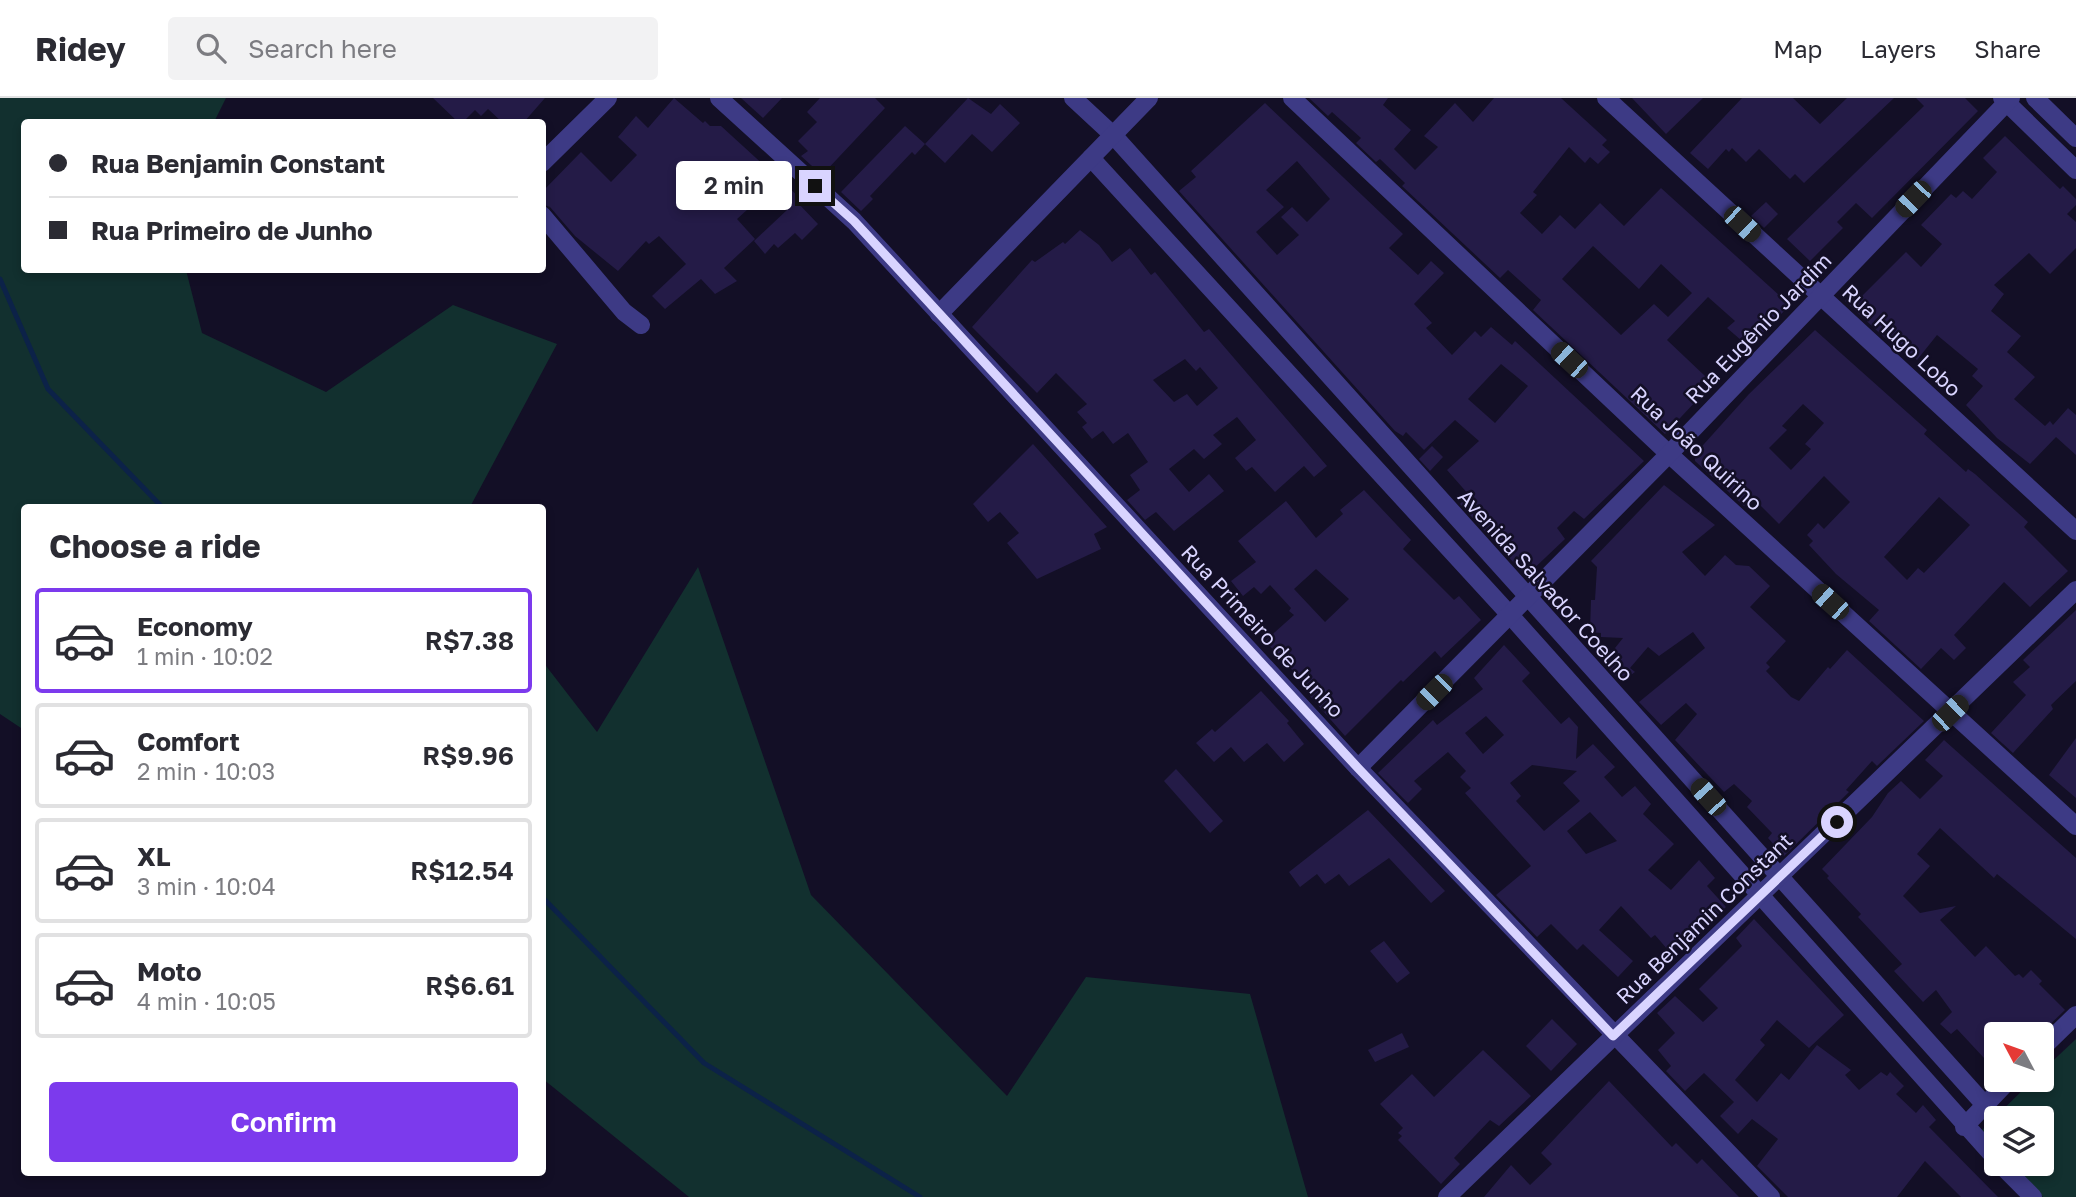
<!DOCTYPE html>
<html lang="en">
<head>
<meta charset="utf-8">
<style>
  :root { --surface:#fff; --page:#f2f2f3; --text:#2b2b33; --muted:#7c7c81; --line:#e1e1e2; --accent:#7c3aed }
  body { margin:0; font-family:"Golos Text",sans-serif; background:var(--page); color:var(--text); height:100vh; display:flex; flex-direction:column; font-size:26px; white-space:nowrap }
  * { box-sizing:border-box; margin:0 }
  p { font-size:23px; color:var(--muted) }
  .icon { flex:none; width:38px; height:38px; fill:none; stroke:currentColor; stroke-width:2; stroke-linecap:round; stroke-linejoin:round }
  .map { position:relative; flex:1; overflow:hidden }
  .panel { position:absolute; left:21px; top:406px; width:525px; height:672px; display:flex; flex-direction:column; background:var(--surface); border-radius:7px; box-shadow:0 4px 10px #0003 }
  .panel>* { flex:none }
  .banner { position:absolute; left:21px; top:21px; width:525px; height:154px; border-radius:7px; box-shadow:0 4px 10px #0003; display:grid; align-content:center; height:154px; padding:0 28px; background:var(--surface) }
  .needle { width:46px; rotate:311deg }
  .tools { position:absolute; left:1984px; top:924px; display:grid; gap:14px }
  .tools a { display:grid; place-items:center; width:70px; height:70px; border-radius:7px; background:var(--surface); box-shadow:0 4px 10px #0003; font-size:35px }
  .end { position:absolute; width:32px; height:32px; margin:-16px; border:9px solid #d9d4ff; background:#111; box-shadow:0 0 0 4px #111 }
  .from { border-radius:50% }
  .bubble { position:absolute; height:49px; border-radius:7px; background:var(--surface); box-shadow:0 4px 10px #0003; font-size:23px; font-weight:600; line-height:49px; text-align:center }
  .car { position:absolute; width:21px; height:42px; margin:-21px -10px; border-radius:9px; box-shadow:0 0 5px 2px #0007; background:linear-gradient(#222 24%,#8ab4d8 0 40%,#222 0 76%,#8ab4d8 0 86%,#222 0) }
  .banner b { display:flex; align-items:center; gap:24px; height:66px; font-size:26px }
  .banner b+b { border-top:2px solid var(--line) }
  .banner i { width:18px; height:18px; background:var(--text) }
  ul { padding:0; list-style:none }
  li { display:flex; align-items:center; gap:21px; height:105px; margin:0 14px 10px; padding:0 14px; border:4px solid var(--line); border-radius:7px }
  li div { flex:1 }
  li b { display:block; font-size:26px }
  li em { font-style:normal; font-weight:600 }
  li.current { border-color:var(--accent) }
  li>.icon { width:63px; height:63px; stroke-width:1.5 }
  h2 { padding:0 28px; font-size:32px; line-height:84px }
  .primary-button { display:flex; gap:14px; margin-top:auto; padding:14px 28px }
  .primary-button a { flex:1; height:80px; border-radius:7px; background:var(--accent); color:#fff; font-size:28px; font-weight:600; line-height:80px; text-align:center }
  header { display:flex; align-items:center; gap:42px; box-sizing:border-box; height:98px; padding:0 35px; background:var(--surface); border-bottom:2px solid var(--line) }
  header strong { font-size:33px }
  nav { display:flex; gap:38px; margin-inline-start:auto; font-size:24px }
  .search { width:490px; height:63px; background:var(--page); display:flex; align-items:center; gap:18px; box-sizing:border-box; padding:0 24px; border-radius:7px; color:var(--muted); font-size:26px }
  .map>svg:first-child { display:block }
  .green { fill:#12302f }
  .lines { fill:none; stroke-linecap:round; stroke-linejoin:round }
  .stream { stroke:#0c2248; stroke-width:5 }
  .building { fill:#241b47; fill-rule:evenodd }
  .minor { stroke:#3d3a85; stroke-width:18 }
  .route { stroke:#d9d4ff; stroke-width:9 }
  .labels { text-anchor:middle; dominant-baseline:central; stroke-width:5; stroke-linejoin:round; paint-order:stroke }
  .street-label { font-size:21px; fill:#d9d4ff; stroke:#130f26 }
</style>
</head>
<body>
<header>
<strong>Ridey</strong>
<div class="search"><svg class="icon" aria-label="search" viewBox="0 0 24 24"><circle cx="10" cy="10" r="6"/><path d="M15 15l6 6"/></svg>Search here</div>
<nav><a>Map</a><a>Layers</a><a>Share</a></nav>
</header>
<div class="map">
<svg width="2076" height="1099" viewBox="0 0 2076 1099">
  <rect width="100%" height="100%" fill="#130f26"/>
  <!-- green -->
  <g class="green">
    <polygon points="0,0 226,0 214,24 24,24 24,172 186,172 202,235 326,294 453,207 557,246 470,409 24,410 24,632 0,616"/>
    <polygon points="698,469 811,797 1007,998 1086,879 1250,896 1308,1099 689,1099 543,981 543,564 597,634"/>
    <polygon points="2076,941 2076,1099 2043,1099 2013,1066 2042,1066 2042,1020 1997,1020 1997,1048 1982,1032 2033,982 2042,982 2042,973"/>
  </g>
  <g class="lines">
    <!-- stream -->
    <g class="stream">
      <polyline points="0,181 48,291 163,410"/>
      <polyline points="542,799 704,965 920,1099"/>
    </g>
  </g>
  <!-- building -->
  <g class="building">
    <polygon points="433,0 545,0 524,24 502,24 488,11 481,18 475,12 463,24 458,24"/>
    <polygon points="674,0 703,25 705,23 710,28 721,28 800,100 797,104 818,126 802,142 795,135 778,150 774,146 765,156 754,143 787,112 768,93 737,121 755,141 724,170 737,183 715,196 701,181 665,211 652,198 686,166 659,138 649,146 646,143 618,173 575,138 550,109 542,106 542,94 581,54 611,84 637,57 618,39 636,18 648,30"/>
    <polygon points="741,0 782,0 763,20"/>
    <polygon points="820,0 875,0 885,10 822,77 801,58 808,53 798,43 817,24 807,14"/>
    <polygon points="968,0 991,16 1000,6 1020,25 992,54 972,36 945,65 925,46"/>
    <path d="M 1309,0 L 1388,0 L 1383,7 L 1411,32 L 1394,51 L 1415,72 L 1438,49 L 1424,38 L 1455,5 L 1473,24 L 1494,0 L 1561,0 L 1607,42 L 1602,47 L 1610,54 L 1598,66 L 1590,59 L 1585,65 L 1569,49 L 1533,94 L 1537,97 L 1520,115 L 1542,136 L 1560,117 L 1575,131 L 1600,105 L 1624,128 L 1661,90 L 1790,207 L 1749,249 L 1727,230 L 1735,223 L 1708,199 L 1667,242 L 1705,278 L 1691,295 L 1698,301 L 1665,336 L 1533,212 L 1541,202 L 1508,172 L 1500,180 L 1402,88 L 1405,85 L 1380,61 L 1376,64 L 1356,45 L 1361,40 L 1332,14 L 1328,18 ZM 1593,148 L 1639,191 L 1661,166 L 1692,195 L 1668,219 L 1654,206 L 1621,237 L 1562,181 Z"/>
    <polygon points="1632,0 1703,0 1666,36"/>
    <polygon points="1742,0 1793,0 1820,26 1847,0 1894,0 1804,85 1795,76 1790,81 1759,51 1746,64 1732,50 1729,54 1726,51 1708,71 1690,55"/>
    <polygon points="1916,0 1965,0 1978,13 1872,120 1856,105 1837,124 1843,130 1810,163 1787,141 1924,8"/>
    <path d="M 1265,5 L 1403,136 L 1389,150 L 1418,177 L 1431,163 L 1444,175 L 1414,206 L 1432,225 L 1426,230 L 1452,257 L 1475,233 L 1481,239 L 1491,229 L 1512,247 L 1515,243 L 1644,363 L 1584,421 L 1574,413 L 1557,430 L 1565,441 L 1526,478 L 1460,406 L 1469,397 L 1447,372 L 1479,343 L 1455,322 L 1424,352 L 1406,334 L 1403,338 L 1395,333 L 1179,93 L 1196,79 L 1191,73 ZM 1297,63 L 1330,101 L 1307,124 L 1292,109 L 1281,119 L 1299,137 L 1277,157 L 1256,134 L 1284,109 L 1266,92 ZM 1501,266 L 1528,288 L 1495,325 L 1468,301 Z"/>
    <polygon points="905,28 925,46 915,57 912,54 870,98 873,101 861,113 841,94"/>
    <polygon points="2005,38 2060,91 2063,88 2076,101 2076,107 2067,116 2076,124 2076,150 2050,176 2029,155 1994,187 2004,196 1991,213 2021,238 2007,254 2035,279 2014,301 2045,328 2050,323 2053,327 2068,310 2076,317 2076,357 2056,339 2030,366 1997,340 1966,307 1983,288 1972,278 1978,271 1937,237 1917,262 1890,239 1887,242 1845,203 1854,194 1861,199 1906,154 1921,169 1942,146 1921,127 1951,96 1956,100 1963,93 1972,101 1997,74 1983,60"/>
    <polygon points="1766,104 1778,116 1764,130 1751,118"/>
    <path d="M 1080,132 L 1099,147 L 1112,164 L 1130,150 L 1151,177 L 1155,174 L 1204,234 L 1209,231 L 1327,368 L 1314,379 L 1304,368 L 1275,394 L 1252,369 L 1246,373 L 1235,360 L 1256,342 L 1237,319 L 1213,337 L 1222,346 L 1204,361 L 1194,351 L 1169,371 L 1189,394 L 1209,376 L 1224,393 L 1174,433 L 1156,414 L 1145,422 L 1127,402 L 1140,392 L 1130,377 L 1148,364 L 1128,335 L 1113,346 L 1103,333 L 1092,341 L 1082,329 L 1087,325 L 1077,314 L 1087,306 L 1056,275 L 1037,295 L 972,229 L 1032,162 L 1035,164 L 1063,144 L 1065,146 ZM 1185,261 L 1196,273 L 1200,269 L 1218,290 L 1197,308 L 1187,296 L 1174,304 L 1153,282 Z"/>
    <path d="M 1815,232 L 1927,332 L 1924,336 L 1966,374 L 1968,371 L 1975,376 L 2028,424 L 2024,429 L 2068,473 L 2030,509 L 2004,484 L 1954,537 L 1966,550 L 1954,562 L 1941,550 L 1921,571 L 1869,523 L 1879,512 L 1836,476 L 1809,447 L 1813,443 L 1807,437 L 1818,425 L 1824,431 L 1850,404 L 1824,378 L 1779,426 L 1752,399 L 1744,408 L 1695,363 L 1695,356 L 1749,296 ZM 1803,306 L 1824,325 L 1805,346 L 1811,351 L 1791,372 L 1769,350 L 1787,332 L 1782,328 ZM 1939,399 L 1970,427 L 1924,475 L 1918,470 L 1907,482 L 1884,459 Z"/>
    <polygon points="1033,346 1107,429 1094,436 1101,451 1037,481 1007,445 1019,435 1000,414 988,424 973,406"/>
    <polygon points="1432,348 1443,359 1430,373 1419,361"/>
    <polygon points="1664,387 1715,427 1682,454 1705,478 1725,457 1736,467 1749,468 1770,488 1750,509 1786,543 1766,565 1770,569 1766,573 1791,599 1799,603 1828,569 1830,571 1847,552 1924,623 1877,668 1872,663 1846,692 1849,694 1784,758 1768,740 1772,735 1747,709 1752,703 1734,686 1724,694 1675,642 1697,616 1686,605 1661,627 1639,604 1705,550 1693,534 1659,558 1648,549 1630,570 1635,574 1621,584 1603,565 1623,540 1601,539 1601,535 1590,534 1591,502 1595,502 1597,469 1591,463"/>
    <path d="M 1364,392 L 1411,442 L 1403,451 L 1454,502 L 1459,498 L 1481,522 L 1441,560 L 1435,553 L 1403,584 L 1401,582 L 1345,638 L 1309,597 L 1313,594 L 1265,543 L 1294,517 L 1289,513 L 1291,510 L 1270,487 L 1261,496 L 1254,489 L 1243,498 L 1231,483 L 1256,464 L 1238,443 L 1286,403 L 1316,440 L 1343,416 L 1340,412 ZM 1316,471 L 1349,501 L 1325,524 L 1294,491 Z"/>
    <polygon points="2076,512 2076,583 2051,607 2053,611 2013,655 1991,635 2026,597 2013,584 2030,569 2023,562"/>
    <path d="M 1504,547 L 1530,575 L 1522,583 L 1561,626 L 1569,619 L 1578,629 L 1576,661 L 1593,646 L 1615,669 L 1604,679 L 1622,699 L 1635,688 L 1651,706 L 1643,716 L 1674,746 L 1648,772 L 1671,792 L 1699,762 L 1715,780 L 1707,788 L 1726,809 L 1700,833 L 1695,827 L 1668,852 L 1655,837 L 1651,840 L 1621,808 L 1599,832 L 1633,863 L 1618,879 L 1583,846 L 1577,852 L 1551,826 L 1537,839 L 1496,797 L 1531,768 L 1465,695 L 1471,690 L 1460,679 L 1466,673 L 1448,654 L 1414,683 L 1422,691 L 1408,705 L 1378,675 L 1433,622 L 1437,627 L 1483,591 L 1474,580 ZM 1486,618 L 1504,637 L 1483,656 L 1465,635 ZM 1532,667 L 1577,673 L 1563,685 L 1580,703 L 1544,733 L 1516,703 L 1521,698 L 1510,685 ZM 1590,714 L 1617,743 L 1586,756 L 1567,733 Z"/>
    <polygon points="1261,593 1289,623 1287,625 1304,646 1284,664 1267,645 1244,664 1231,649 1214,664 1196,645 1212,631 1215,634"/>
    <polygon points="2076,640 2076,700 2049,677"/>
    <polygon points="1944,642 2076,760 2076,841 1997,776 1994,780 1940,730 1917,756 1930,768 1903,798 1920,815 1956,808 1940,822 1975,859 1986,848 2015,878 2019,876 2023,880 2031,872 2042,883 2039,886 2065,912 2040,936 1997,936 1997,974 1957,931 1951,936 1940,926 1952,914 1936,892 1923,904 1894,873 1902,866 1858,819 1861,816 1827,780 1829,778 1822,771 1872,719 1888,695 1901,683 1920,701 1943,678 1925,662"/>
    <polygon points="1176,671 1223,723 1210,735 1164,683"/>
    <polygon points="1368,712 1445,793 1431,805 1389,760 1349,788 1339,776 1325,786 1317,776 1300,789 1289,774"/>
    <polygon points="1754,821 1844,917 1809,950 1777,922 1760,942 1765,947 1735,982 1757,1004 1781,975 1789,982 1817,947 1851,972 1845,977 1859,992 1881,974 1887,978 1890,974 1904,988 1896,996 1916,1015 1923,1007 1936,1022 1929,1029 1998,1099 1961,1099 1925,1063 1897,1099 1788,1099 1757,1068 1778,1041 1752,1021 1738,1036 1720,1018 1734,1004 1704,975 1685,993 1666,973 1671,968 1658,952 1675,935 1657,915 1675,898 1703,924 1718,910 1699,891 1742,848 1736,840"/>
    <polygon points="1384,843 1410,875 1397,885 1370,853"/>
    <polygon points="1552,921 1577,946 1551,973 1526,948"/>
    <polygon points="1402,935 1409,949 1375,964 1368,952"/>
    <polygon points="1483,952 1531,998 1499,1028 1490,1022 1454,1060 1460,1066 1441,1086 1398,1042 1402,1038 1398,1035 1403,1030 1380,1006 1412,976 1434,999"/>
    <polygon points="1609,983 1672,1049 1676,1045 1697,1066 1702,1061 1739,1099 1484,1099 1511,1067 1530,1087 1552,1066 1541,1055"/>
  </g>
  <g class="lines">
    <!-- minor -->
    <g class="minor">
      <polyline points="719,0 854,123 1358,670 1771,1099"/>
      <polyline points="1073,0 1114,38 1984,1006"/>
      <polyline points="1292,0 1669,356 2076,728"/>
      <polyline points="1606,0 2076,433"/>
      <polyline points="2002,0 2076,72"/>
      <polyline points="2035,0 2076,40"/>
      <polyline points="1091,60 1510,517 1997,1062"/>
      <polyline points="542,65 608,0"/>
      <polyline points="542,117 624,214 641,227"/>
      <polyline points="939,216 1149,0"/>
      <polyline points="1358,670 1669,356 2011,0"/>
      <polyline points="2042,950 2076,917"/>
      <polyline points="1964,1029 2009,982"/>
      <polyline points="2000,1066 2033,1099"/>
      <polyline points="1447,1099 2076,492"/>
    </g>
  </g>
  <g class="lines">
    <!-- route -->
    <polyline class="route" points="815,88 854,123 1358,670 1613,938 1837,724"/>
  </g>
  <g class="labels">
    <!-- street labels -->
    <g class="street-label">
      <text transform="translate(1758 230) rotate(-46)">Rua Eugênio Jardim</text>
      <text transform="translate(1902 242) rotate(43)">Rua Hugo Lobo</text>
      <text transform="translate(1697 350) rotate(43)">Rua João Quirino</text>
      <text transform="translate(1546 487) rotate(48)">Avenida Salvador Coelho</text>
      <text transform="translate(1263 533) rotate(47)">Rua Primeiro de Junho</text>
      <text transform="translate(1704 820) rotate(-44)">Rua Benjamin Constant</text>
    </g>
  </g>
</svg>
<div class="tools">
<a><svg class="needle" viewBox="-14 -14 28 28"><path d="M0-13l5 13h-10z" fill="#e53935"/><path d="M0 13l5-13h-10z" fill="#7c7c81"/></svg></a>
<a><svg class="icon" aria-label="layers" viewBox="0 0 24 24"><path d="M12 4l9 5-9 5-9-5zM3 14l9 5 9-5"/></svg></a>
</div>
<i class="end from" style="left:1837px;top:724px"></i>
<i class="end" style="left:815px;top:88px"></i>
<div class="bubble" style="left:676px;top:63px;width:116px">2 min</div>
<i class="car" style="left:1913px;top:101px;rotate:224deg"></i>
<i class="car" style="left:1742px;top:126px;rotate:133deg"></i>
<i class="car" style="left:1569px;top:262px;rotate:313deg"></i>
<i class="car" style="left:1830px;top:504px;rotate:312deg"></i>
<i class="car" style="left:1434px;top:594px;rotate:225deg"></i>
<i class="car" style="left:1950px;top:615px;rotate:46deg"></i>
<i class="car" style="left:1708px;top:699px;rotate:318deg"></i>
<div class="banner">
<b><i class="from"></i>Rua Benjamin Constant</b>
<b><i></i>Rua Primeiro de Junho</b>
</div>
<section class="panel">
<h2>Choose a ride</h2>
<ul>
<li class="current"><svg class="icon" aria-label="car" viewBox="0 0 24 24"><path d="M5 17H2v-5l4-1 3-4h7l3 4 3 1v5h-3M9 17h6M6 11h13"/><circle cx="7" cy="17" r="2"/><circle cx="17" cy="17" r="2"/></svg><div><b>Economy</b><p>1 min · 10:02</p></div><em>R$7.38</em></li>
<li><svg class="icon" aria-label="car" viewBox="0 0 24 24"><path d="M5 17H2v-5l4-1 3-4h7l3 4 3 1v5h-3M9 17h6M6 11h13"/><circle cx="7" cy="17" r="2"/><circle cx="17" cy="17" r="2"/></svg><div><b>Comfort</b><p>2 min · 10:03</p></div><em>R$9.96</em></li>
<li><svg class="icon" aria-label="car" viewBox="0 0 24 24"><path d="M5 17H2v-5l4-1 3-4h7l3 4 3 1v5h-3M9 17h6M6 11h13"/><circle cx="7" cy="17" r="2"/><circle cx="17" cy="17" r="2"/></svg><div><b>XL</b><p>3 min · 10:04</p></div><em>R$12.54</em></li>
<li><svg class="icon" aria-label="car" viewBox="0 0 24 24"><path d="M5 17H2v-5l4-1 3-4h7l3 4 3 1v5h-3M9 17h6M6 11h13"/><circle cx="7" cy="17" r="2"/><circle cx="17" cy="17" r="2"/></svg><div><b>Moto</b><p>4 min · 10:05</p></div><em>R$6.61</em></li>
</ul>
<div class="primary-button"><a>Confirm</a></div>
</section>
</div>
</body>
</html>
